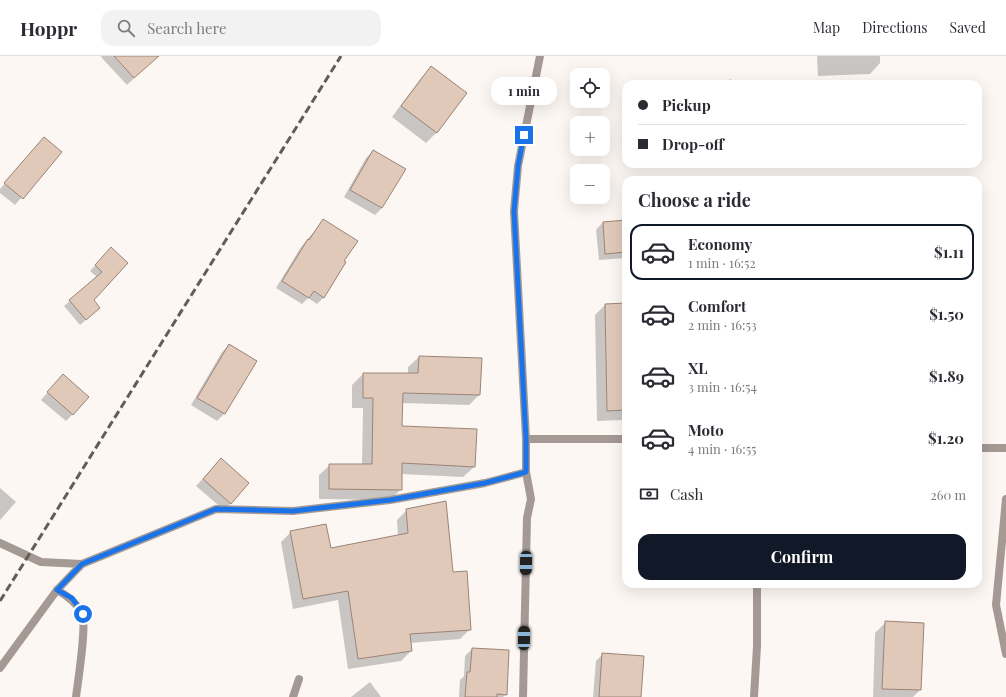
<!DOCTYPE html>
<html lang="en">
<head>
<meta charset="utf-8">
<style>
  :root { --surface:#fff; --page:#f2f2f3; --text:#2b2b33; --muted:#7c7c81; --line:#e1e1e2; --accent:#111827 }
  body { margin:0; font-family:"Playfair Display",serif; background:var(--page); color:var(--text); height:100vh; display:flex; flex-direction:column; font-size:15px; white-space:nowrap }
  * { box-sizing:border-box; margin:0 }
  p { font-size:13px; color:var(--muted) }
  .icon { flex:none; width:22px; height:22px; fill:none; stroke:currentColor; stroke-width:2; stroke-linecap:round; stroke-linejoin:round }
  .map { position:relative; flex:1; overflow:hidden }
  .details { position:absolute; left:622px; top:120px; width:360px; height:412px; display:flex; flex-direction:column; background:var(--surface); border-radius:12px; box-shadow:0 4px 16px #0002 }
  .details>* { flex:none }
  .top-card { position:absolute; left:622px; top:24px; width:360px; height:88px; border-radius:12px; box-shadow:0 4px 16px #0002; display:grid; align-content:center; height:88px; padding:0 16px; background:var(--surface) }
  .buttons { position:absolute; left:570px; top:12px; display:grid; gap:8px }
  .buttons a { display:grid; place-items:center; width:40px; height:40px; border-radius:8px; background:var(--surface); box-shadow:0 4px 16px #0002; font-size:20px }
  .end { position:absolute; width:18px; height:18px; margin:-9px; border:5px solid #1a73e8; background:#fff; box-shadow:0 0 0 2px #fff }
  .from { border-radius:50% }
  .bubble { position:absolute; height:28px; border-radius:12px; background:var(--surface); box-shadow:0 4px 16px #0002; font-size:13px; font-weight:700; line-height:28px; text-align:center }
  .car { position:absolute; width:12px; height:24px; margin:-12px -6px; border-radius:5px; box-shadow:0 0 3px 1px #0007; background:linear-gradient(#222 24%,#8ab4d8 0 40%,#222 0 76%,#8ab4d8 0 86%,#222 0) }
  .top-card b { display:flex; align-items:center; gap:14px; height:38px; font-size:15px }
  .top-card b+b { border-top:1px solid var(--line) }
  .top-card i { width:10px; height:10px; background:var(--text) }
  ul { padding:0; list-style:none }
  li { display:flex; align-items:center; gap:12px; height:56px; margin:0 8px 6px; padding:0 8px; border:2px solid transparent; border-radius:12px }
  li div { flex:1 }
  li b { display:block; font-size:15px }
  li em { font-style:normal; font-weight:700 }
  li.on { border-color:var(--accent) }
  li>.icon { width:36px; height:36px; stroke-width:1.5 }
  h2 { padding:0 16px; font-size:18px; line-height:48px }
  .pay { display:flex; align-items:center; gap:10px; height:44px; padding:0 16px; font-size:15px }
  .pay p { margin-inline-start:auto }
  .cta { display:flex; gap:8px; margin-top:auto; padding:8px 16px }
  .cta a { flex:1; height:46px; border-radius:12px; background:var(--accent); color:#fff; font-size:16px; font-weight:700; line-height:46px; text-align:center }
  header { display:flex; align-items:center; gap:24px; box-sizing:border-box; height:56px; padding:0 20px; background:var(--surface); border-bottom:1px solid var(--line) }
  header strong { font-size:19px }
  nav { display:flex; gap:22px; margin-inline-start:auto; font-size:14px }
  .search { width:280px; height:36px; background:var(--page); display:flex; align-items:center; gap:10px; box-sizing:border-box; padding:0 14px; border-radius:12px; color:var(--muted); font-size:15px }
  .map>svg:first-child { display:block }
  .shadow { fill:#0003 }
  .building { fill:#e1c9ba; stroke:#9b8476 }
  .lines { fill:none; stroke-linecap:round; stroke-linejoin:round }
  .minor { stroke:#a59994; stroke-width:8 }
  .rail { stroke:#645c56; stroke-width:3; stroke-dasharray:8 4; stroke-linecap:butt }
  .route { stroke:#1a73e8; stroke-width:5 }
</style>
</head>
<body>
<header>
<strong>Hoppr</strong>
<div class="search"><svg class="icon" aria-label="search" viewBox="0 0 24 24"><circle cx="10" cy="10" r="6"/><path d="M15 15l6 6"/></svg>Search here</div>
<nav><a>Map</a><a>Directions</a><a>Saved</a></nav>
</header>
<div class="map">
<svg width="1006" height="641" viewBox="0 0 1006 641">
  <rect width="100%" height="100%" fill="#fcf7f3"/>
  <!-- shadow -->
  <g class="shadow">
    <polygon points="102,0 152,0 148,9 127,29 101,1"/>
    <polygon points="818,0 880,0 880,7 870,18 818,20 817,1"/>
    <polygon points="432,11 466,37 436,77 426,87 392,61 421,22"/>
    <polygon points="731,23 733,28 717,28"/>
    <polygon points="37,89 61,96 15,149 0,137 0,133"/>
    <polygon points="373,95 382,152 375,159 344,141 366,102"/>
    <polygon points="324,164 343,206 324,241 317,248 308,242 302,248 276,232 301,191"/>
    <polygon points="626,165 626,202 599,204 596,174 603,166"/>
    <polygon points="111,193 93,244 94,257 80,269 64,250 97,221 90,215"/>
    <polygon points="626,248 626,360 622,364 597,365 595,259 605,249"/>
    <polygon points="229,289 255,305 224,358 217,365 191,349 222,296"/>
    <polygon points="419,301 479,339 469,349 402,347 401,371 474,411 463,421 401,418 401,433 390,444 319,443 319,419 330,409 362,409 363,352 352,352 352,329 363,318 408,318 408,311"/>
    <polygon points="56,327 73,358 66,365 41,344"/>
    <polygon points="221,403 231,447 224,454 196,430"/>
    <polygon points="0,432 16,446 0,464"/>
    <polygon points="407,454 452,517 470,573 460,583 410,587 411,595 401,605 348,613 338,544 293,553 281,486 291,476 330,493 398,480 397,464"/>
    <polygon points="886,566 923,568 920,634 913,641 873,641 875,577"/>
    <polygon points="472,593 506,638 503,641 459,641 460,624 464,620 465,600"/>
    <polygon points="603,598 640,641 593,641 596,605"/>
    <polygon points="370,626 381,641 351,641"/>
  </g>
  <!-- building -->
  <g class="building">
    <polygon points="114,0 159,0 134,22"/>
    <polygon points="431,10 467,37 437,77 401,50"/>
    <polygon points="44,81 62,96 23,143 4,127"/>
    <polygon points="373,94 406,113 382,152 350,134"/>
    <polygon points="323,163 358,185 344,205 346,206 324,242 314,235 309,242 282,225 308,183 309,184"/>
    <polygon points="626,164 626,196 605,198 603,166"/>
    <polygon points="111,191 128,207 94,244 100,252 86,264 69,244 102,216 95,209"/>
    <polygon points="626,247 626,354 607,355 605,248"/>
    <polygon points="229,288 257,305 225,358 197,342"/>
    <polygon points="419,300 482,302 480,339 403,337 402,370 477,373 475,411 402,407 402,434 329,433 329,408 372,408 373,342 363,342 363,317 418,317"/>
    <polygon points="63,318 89,341 73,359 47,336"/>
    <polygon points="221,402 249,427 231,448 203,423"/>
    <polygon points="446,445 453,516 467,515 471,574 410,578 412,595 358,603 348,535 303,543 290,475 326,468 331,492 408,477 406,453"/>
    <polygon points="885,565 924,567 921,634 882,633"/>
    <polygon points="472,592 509,594 507,639 497,638 497,641 465,641 467,616 470,616"/>
    <polygon points="602,597 644,600 641,641 599,641"/>
  </g>
  <g class="lines">
    <!-- minor -->
    <g class="minor">
      <polyline points="526,383 626,383"/>
      <polyline points="978,392 1006,392"/>
      <polyline points="1006,443 996,549 1006,598"/>
      <polyline points="0,487 41,506 82,508"/>
      <path d="M 57,534 C 68,540 76,546 82,557 C 87,569 78,625 76,641"/>
      <polyline points="0,612 57,534 82,508 216,453 293,455 390,444 485,427 526,416"/>
      <polyline points="293,641 299,623"/>
      <polyline points="523,641 527,462 531,443 526,416 526,383 514,155 518,110 540,0"/>
      <polyline points="754,641 757,590 757,528"/>
    </g>
    <!-- rail -->
    <polyline class="rail" points="0,545 341,0"/>
  </g>
  <g class="lines">
    <!-- route -->
    <polyline class="route" points="83,558 72,542 57,534 82,508 216,453 293,455 390,444 485,427 526,416 526,383 514,155 518,110 524,79"/>
  </g>
</svg>
<div class="buttons">
<a><svg class="icon" aria-label="locate" viewBox="0 0 24 24"><circle cx="12" cy="12" r="6"/><path d="M12 2v4M12 18v4M2 12h4M18 12h4"/></svg></a>
<a>+</a>
<a>−</a>
</div>
<i class="end from" style="left:83px;top:558px"></i>
<i class="end" style="left:524px;top:79px"></i>
<div class="bubble" style="left:491px;top:21px;width:66px">1 min</div>
<i class="car" style="left:526px;top:507px;rotate:181deg"></i>
<i class="car" style="left:524px;top:582px;rotate:1deg"></i>
<div class="top-card">
<b><i class="from"></i>Pickup</b>
<b><i></i>Drop-off</b>
</div>
<section class="details">
<h2>Choose a ride</h2>
<ul>
<li class="on"><svg class="icon" aria-label="car" viewBox="0 0 24 24"><path d="M5 17H2v-5l4-1 3-4h7l3 4 3 1v5h-3M9 17h6M6 11h13"/><circle cx="7" cy="17" r="2"/><circle cx="17" cy="17" r="2"/></svg><div><b>Economy</b><p>1 min · 16:52</p></div><em>$1.11</em></li>
<li><svg class="icon" aria-label="car" viewBox="0 0 24 24"><path d="M5 17H2v-5l4-1 3-4h7l3 4 3 1v5h-3M9 17h6M6 11h13"/><circle cx="7" cy="17" r="2"/><circle cx="17" cy="17" r="2"/></svg><div><b>Comfort</b><p>2 min · 16:53</p></div><em>$1.50</em></li>
<li><svg class="icon" aria-label="car" viewBox="0 0 24 24"><path d="M5 17H2v-5l4-1 3-4h7l3 4 3 1v5h-3M9 17h6M6 11h13"/><circle cx="7" cy="17" r="2"/><circle cx="17" cy="17" r="2"/></svg><div><b>XL</b><p>3 min · 16:54</p></div><em>$1.89</em></li>
<li><svg class="icon" aria-label="car" viewBox="0 0 24 24"><path d="M5 17H2v-5l4-1 3-4h7l3 4 3 1v5h-3M9 17h6M6 11h13"/><circle cx="7" cy="17" r="2"/><circle cx="17" cy="17" r="2"/></svg><div><b>Moto</b><p>4 min · 16:55</p></div><em>$1.20</em></li>
</ul>
<div class="pay"><svg class="icon" aria-label="cash" viewBox="0 0 24 24"><path d="M3 7h18v10H3z"/><circle cx="12" cy="12" r="2"/></svg>Cash<p>260 m</p></div>
<div class="cta"><a>Confirm</a></div>
</section>
</div>
</body>
</html>
